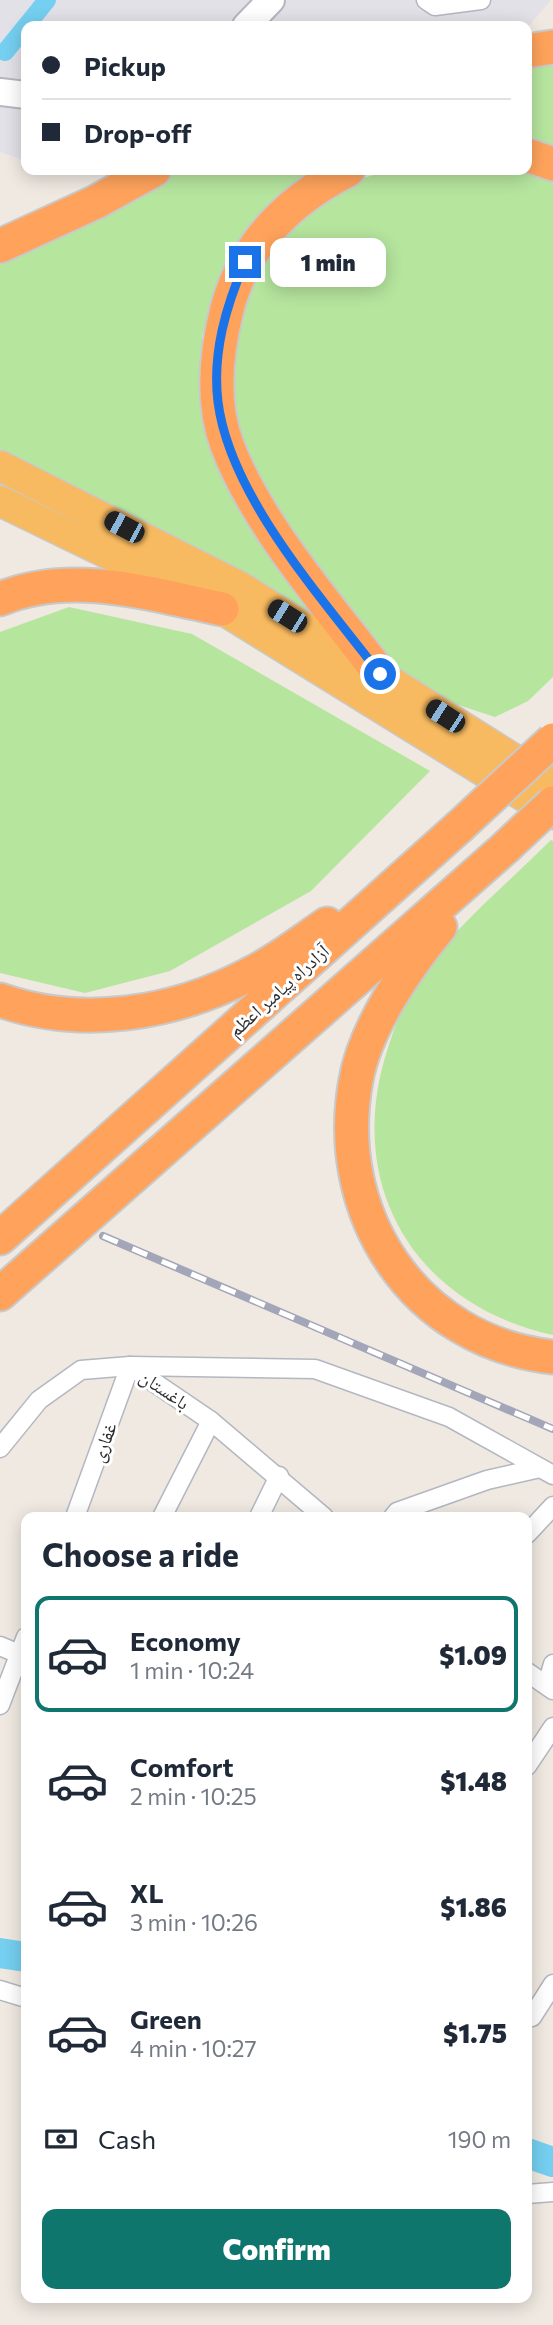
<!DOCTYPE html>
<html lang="en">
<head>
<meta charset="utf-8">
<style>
  :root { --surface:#fff; --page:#f6f6f7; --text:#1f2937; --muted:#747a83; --line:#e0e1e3; --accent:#0f766e }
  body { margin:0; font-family:Commissioner,"Noto Naskh Arabic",sans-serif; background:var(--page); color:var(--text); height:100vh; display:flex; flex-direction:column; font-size:26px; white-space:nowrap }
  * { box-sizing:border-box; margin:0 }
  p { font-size:23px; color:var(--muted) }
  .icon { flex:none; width:38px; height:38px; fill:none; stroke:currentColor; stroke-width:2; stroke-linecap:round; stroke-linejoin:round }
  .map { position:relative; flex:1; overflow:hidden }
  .panel { position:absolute; left:21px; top:1512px; width:511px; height:791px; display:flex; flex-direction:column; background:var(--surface); border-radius:14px; box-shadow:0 4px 18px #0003 }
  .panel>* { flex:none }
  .hud { position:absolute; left:21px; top:21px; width:511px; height:154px; border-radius:14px; box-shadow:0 4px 18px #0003; display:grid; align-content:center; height:154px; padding:0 21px; background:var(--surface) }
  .end { position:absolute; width:32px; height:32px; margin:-16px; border:9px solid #1a73e8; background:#fff; box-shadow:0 0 0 4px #fff }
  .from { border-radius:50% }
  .bubble { position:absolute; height:49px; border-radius:14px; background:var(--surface); box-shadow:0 4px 18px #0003; font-size:23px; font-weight:800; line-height:49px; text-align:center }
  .car { position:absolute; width:21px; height:42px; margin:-21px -10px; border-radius:9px; box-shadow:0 0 5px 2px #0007; background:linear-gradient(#222 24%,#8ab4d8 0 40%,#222 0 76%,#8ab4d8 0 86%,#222 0) }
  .hud b { display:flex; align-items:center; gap:24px; height:66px; font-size:26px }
  .hud b+b { border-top:2px solid var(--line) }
  .hud i { width:18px; height:18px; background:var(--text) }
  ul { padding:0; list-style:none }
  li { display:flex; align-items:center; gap:21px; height:116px; margin:0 14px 10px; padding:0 7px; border:4px solid transparent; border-radius:14px }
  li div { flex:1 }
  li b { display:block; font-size:26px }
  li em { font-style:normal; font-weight:800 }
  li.current { border-color:var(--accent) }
  li>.icon { width:63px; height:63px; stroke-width:1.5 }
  h2 { padding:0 21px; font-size:32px; line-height:84px }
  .pay { display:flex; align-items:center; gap:18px; height:77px; padding:0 21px; font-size:26px }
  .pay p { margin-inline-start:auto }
  .cta { display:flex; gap:14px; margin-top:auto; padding:14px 21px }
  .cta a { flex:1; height:80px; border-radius:14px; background:var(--accent); color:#fff; font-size:28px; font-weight:800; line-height:80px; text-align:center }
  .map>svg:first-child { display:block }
  .industrial { fill:#e3e1e8 }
  .green { fill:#b6e59e }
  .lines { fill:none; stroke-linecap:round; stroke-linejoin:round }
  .canal { stroke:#75cff0; stroke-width:18 }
  .river { stroke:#75cff0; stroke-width:30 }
  .minor-casing { stroke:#b4b7c1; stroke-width:21 }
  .secondary-casing { stroke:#b4b7c1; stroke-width:30 }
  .trunk-casing { stroke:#c9c9c9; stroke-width:33 }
  .motorway-casing { stroke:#c9c9c9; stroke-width:37 }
  .minor { stroke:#fff; stroke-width:18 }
  .secondary { stroke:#fff; stroke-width:26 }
  .trunk { stroke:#f8ba60; stroke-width:30 }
  .motorway { stroke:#ffa35c; stroke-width:33 }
  .rail-casing { stroke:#a3a6b8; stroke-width:8 }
  .rail { stroke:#fff; stroke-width:5; stroke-dasharray:16; stroke-linecap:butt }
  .motorway-bridge-casing { stroke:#c9c9c9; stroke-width:37; stroke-linecap:butt }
  .motorway-bridge { stroke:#ffa35c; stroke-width:33 }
  .route { stroke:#1a73e8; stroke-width:9 }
  .labels { text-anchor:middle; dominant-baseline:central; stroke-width:6; stroke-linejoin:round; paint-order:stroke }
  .street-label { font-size:19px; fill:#2e2e2e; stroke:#fff }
</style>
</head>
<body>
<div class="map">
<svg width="553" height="2325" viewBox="0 0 553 2325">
  <rect width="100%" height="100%" fill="#efe9e1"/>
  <!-- industrial -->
  <polygon class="industrial" points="0,0 551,0 527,28 26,26 26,161 0,152"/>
  <!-- green -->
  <g class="green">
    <polygon points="553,61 553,146 527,135 527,64"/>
    <polygon points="155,170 309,170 260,214 226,269 202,336 206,402 325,624 0,449 0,261"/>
    <polygon points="391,170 520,170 553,182 553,677 528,701 495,717 431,696 387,666 257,486 228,398 230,329 255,261 338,185"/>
    <polygon points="69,607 192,634 430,771 311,891 170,971 85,993 0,973 0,632"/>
    <path d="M 551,840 L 553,841 L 553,1335 C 415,1305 344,1186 387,1051 C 394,1029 401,1007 413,987 C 444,936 508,883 551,840 Z"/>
  </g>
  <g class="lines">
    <!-- canal -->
    <polyline class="canal" points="5,52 47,0"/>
    <!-- river -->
    <g class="river">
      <polyline points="0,1953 26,1957"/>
      <polyline points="527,2153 553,2162"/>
    </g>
    <!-- minor casing -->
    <g class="minor-casing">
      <g id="minor">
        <polyline points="426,0 435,6 481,0"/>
        <polyline points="0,1448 39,1400 81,1370 130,1366 211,1421 324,1517"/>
        <polyline points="75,1517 130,1366 315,1369 449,1417 553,1475"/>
        <polyline points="162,1517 211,1421"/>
        <polyline points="259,1517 279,1476"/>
        <polyline points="393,1517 397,1512 487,1480 540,1468"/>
        <polyline points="527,1534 553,1506"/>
        <polyline points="0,1646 19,1654"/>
        <polyline points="527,1672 553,1690"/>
        <polyline points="547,1685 553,1664"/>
        <polyline points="0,1705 26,1637"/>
        <polyline points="527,1766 553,1727"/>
        <polyline points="0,1990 26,1998"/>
        <polyline points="532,2017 553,1984"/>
        <polyline points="527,2194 553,2192"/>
      </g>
    </g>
    <!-- secondary casing -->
    <g class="secondary-casing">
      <g id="secondary">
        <polyline points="246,26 271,0"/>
        <polyline points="0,92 26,95"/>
      </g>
    </g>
    <!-- trunk casing -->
    <g class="trunk-casing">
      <g id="trunk">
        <polyline points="0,466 240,587 553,784"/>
        <polyline points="0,501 222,609 553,814"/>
      </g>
    </g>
    <!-- motorway casing -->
    <g class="motorway-casing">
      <g id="motorway">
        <polyline points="527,51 553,47"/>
        <polyline points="527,155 553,164"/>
        <path d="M 348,170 C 289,200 244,244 227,309 C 216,353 211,402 227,445 C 257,525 329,606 380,674"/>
        <polyline points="0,246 96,202 154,170"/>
        <path d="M 0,599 C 71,569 151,594 222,609"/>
        <path d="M 440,927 C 407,967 365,1028 356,1080 C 331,1214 414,1342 553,1357"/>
        <path d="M 0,1000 C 82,1029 174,1014 250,974 C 277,961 302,941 327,924"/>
        <polyline points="0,1238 459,827"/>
        <polyline points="0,1294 505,848"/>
      </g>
    </g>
    <!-- minor -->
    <use href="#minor" class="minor"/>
    <!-- secondary -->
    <use href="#secondary" class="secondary"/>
    <!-- trunk -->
    <use href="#trunk" class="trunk"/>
    <!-- motorway -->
    <use href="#motorway" class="motorway"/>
    <!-- rail casing -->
    <g class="rail-casing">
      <polyline id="rail" points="103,1236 553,1429"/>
    </g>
    <!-- rail -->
    <use href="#rail" class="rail"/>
    <!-- motorway-bridge casing -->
    <g class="motorway-bridge-casing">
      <g id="motorway-bridge">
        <polyline points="459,827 553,740"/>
        <polyline points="505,848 553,803"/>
      </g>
    </g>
    <!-- motorway-bridge -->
    <use href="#motorway-bridge" class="motorway-bridge"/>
  </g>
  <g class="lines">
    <!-- route -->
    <path class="route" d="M 245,262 C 226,306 212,353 218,402 C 230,497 323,599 380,674"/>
  </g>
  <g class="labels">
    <!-- street labels -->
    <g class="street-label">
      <text transform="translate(278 990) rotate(-42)">آزادراه پیامبر اعظم</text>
      <text transform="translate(165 1389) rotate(34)">باغستان</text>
      <text transform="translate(103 1442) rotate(-70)">غفاری</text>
    </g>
  </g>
</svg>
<i class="end from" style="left:380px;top:674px"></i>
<i class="end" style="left:245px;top:262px"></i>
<div class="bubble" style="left:270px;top:238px;width:116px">1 min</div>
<i class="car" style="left:124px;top:527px;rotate:298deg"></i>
<i class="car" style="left:287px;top:616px;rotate:302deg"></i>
<i class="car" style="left:445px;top:716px;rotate:303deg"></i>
<div class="hud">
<b><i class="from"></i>Pickup</b>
<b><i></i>Drop-off</b>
</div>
<section class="panel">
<h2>Choose a ride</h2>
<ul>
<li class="current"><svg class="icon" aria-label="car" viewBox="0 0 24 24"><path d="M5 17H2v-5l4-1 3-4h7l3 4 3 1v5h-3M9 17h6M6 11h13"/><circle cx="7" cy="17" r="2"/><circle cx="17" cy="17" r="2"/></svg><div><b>Economy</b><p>1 min · 10:24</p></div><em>$1.09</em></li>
<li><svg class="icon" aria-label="car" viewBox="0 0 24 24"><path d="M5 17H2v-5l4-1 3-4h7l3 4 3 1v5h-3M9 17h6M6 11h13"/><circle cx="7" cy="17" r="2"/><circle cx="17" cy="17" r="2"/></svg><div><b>Comfort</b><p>2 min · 10:25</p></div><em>$1.48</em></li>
<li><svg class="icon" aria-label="car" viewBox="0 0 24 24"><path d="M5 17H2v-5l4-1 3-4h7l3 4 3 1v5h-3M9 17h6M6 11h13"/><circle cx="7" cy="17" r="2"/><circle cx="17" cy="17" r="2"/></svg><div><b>XL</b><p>3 min · 10:26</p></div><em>$1.86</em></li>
<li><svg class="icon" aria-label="car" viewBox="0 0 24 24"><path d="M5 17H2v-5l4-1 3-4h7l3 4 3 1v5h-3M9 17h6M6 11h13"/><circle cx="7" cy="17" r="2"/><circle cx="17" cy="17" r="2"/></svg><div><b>Green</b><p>4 min · 10:27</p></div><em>$1.75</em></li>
</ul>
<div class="pay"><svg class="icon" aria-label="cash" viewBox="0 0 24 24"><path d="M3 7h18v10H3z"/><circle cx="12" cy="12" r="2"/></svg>Cash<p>190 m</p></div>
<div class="cta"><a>Confirm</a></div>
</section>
</div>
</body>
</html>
